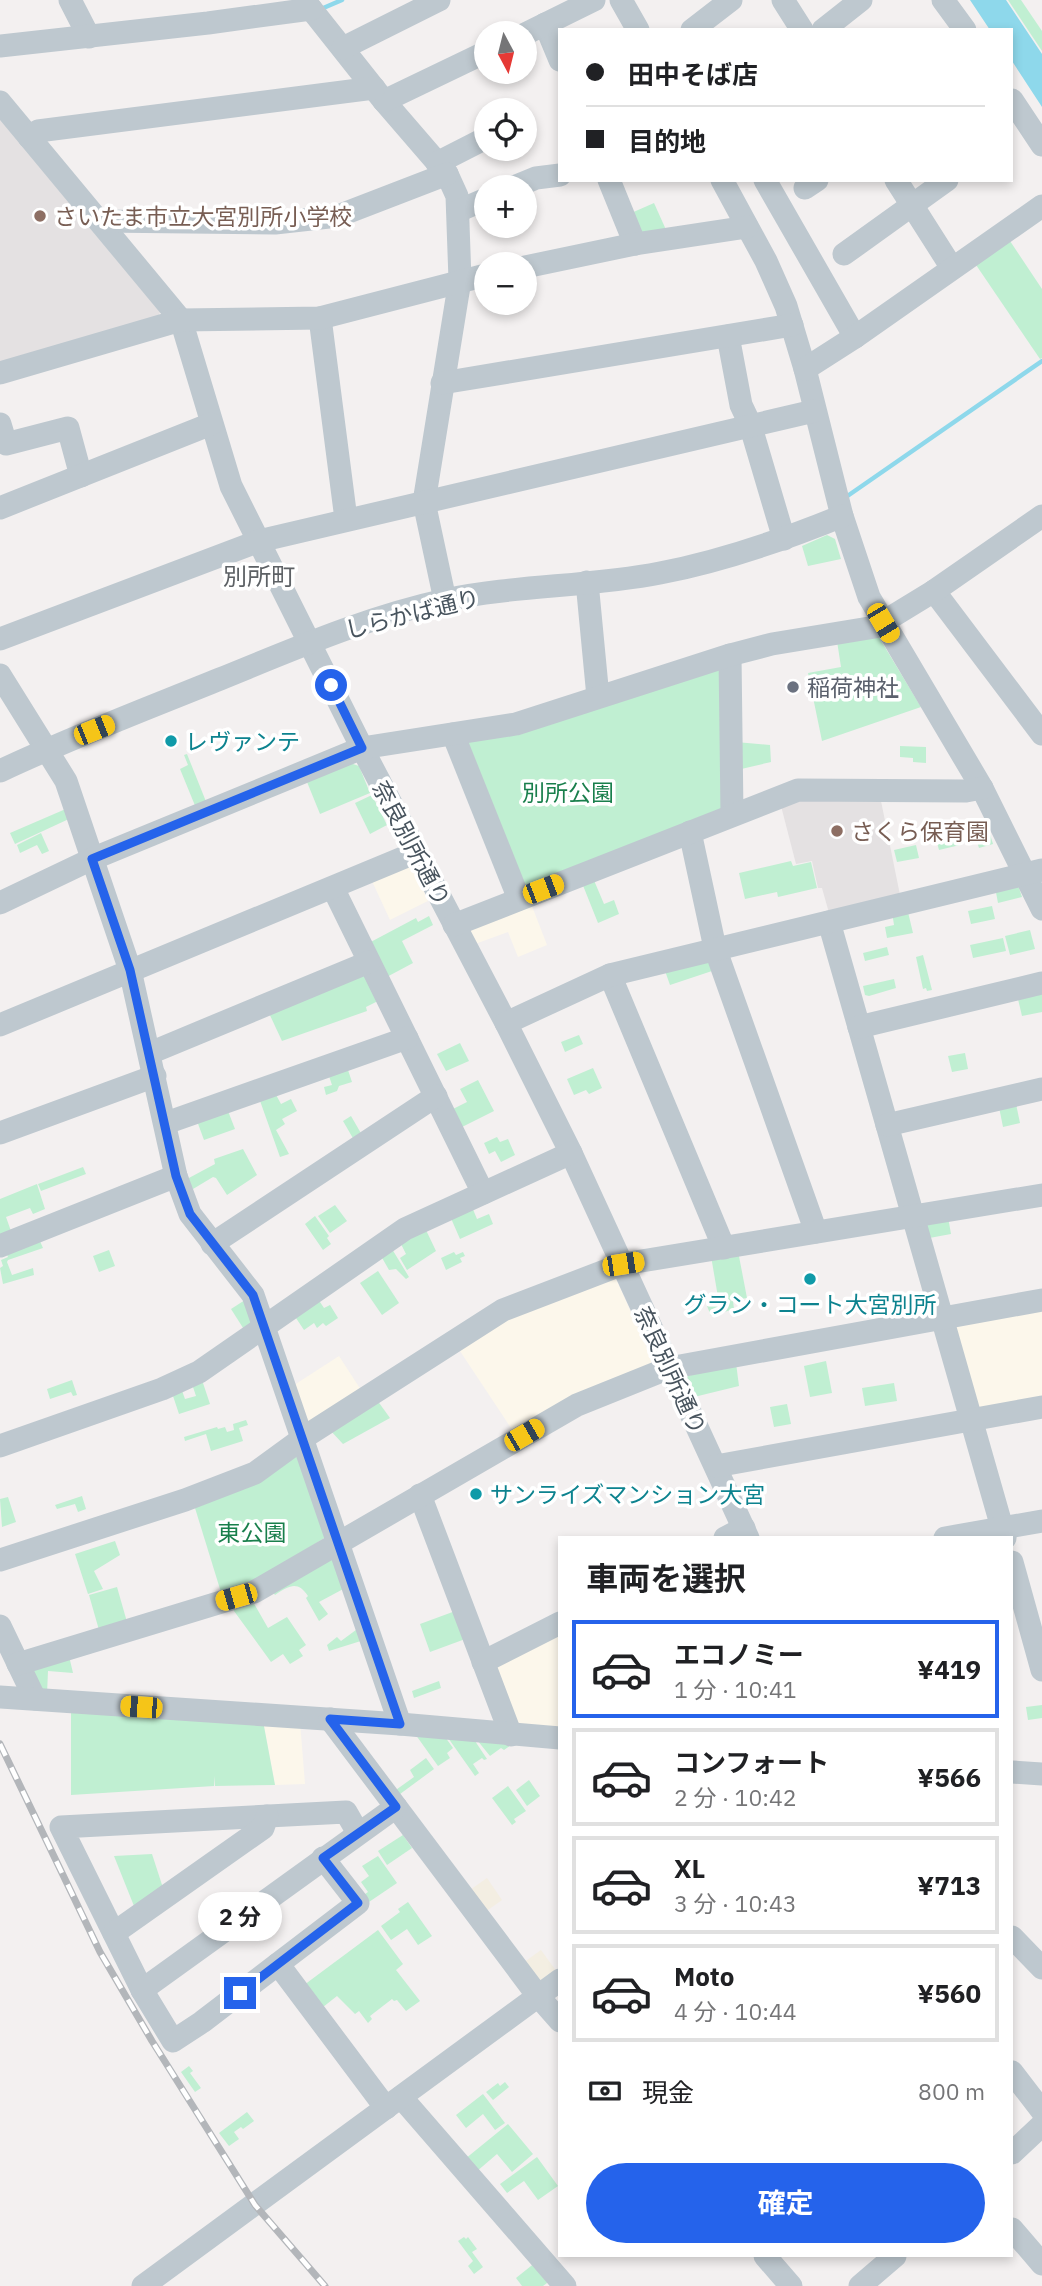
<!DOCTYPE html>
<html lang="ja">
<head>
<meta charset="utf-8">
<style>
  :root { --surface:#fff; --page:#f6f6f6; --text:#202124; --muted:#757577; --line:#e0e0e0; --accent:#2563eb }
  body { margin:0; font-family:"IBM Plex Sans","Noto Sans JP",sans-serif; background:var(--page); color:var(--text); height:100vh; display:flex; flex-direction:column; font-size:26px; white-space:nowrap }
  * { box-sizing:border-box; margin:0 }
  p { font-size:23px; color:var(--muted) }
  .icon { flex:none; width:38px; height:38px; fill:none; stroke:currentColor; stroke-width:2; stroke-linecap:round; stroke-linejoin:round }
  .map { position:relative; flex:1; overflow:hidden }
  .panel { position:absolute; left:558px; top:1536px; width:455px; height:721px; display:flex; flex-direction:column; background:var(--surface); border-radius:0px; box-shadow:0 4px 10px #0003 }
  .panel>* { flex:none }
  .guide { position:absolute; left:558px; top:28px; width:455px; height:154px; border-radius:0px; box-shadow:0 4px 10px #0003; display:grid; align-content:center; height:154px; padding:0 28px; background:var(--surface) }
  .needle { width:46px; rotate:173deg }
  .tools { position:absolute; left:474px; top:21px; display:grid; gap:14px }
  .tools a { display:grid; place-items:center; width:63px; height:63px; border-radius:50%; background:var(--surface); box-shadow:0 4px 10px #0003; font-size:35px }
  .end { position:absolute; width:32px; height:32px; margin:-16px; border:9px solid #2563eb; background:#fff; box-shadow:0 0 0 4px #fff }
  .from { border-radius:50% }
  .bubble { position:absolute; height:49px; border-radius:24px; background:var(--surface); box-shadow:0 4px 10px #0003; font-size:23px; font-weight:700; line-height:49px; text-align:center }
  .car { position:absolute; width:21px; height:42px; margin:-21px -10px; border-radius:9px; box-shadow:0 0 5px 2px #0007; background:linear-gradient(#f5c518 24%,#345 0 40%,#f5c518 0 76%,#345 0 86%,#f5c518 0) }
  .guide b { display:flex; align-items:center; gap:24px; height:66px; font-size:26px }
  .guide b+b { border-top:2px solid var(--line) }
  .guide i { width:18px; height:18px; background:var(--text) }
  ul { padding:0; list-style:none }
  li { display:flex; align-items:center; gap:21px; height:98px; margin:0 14px 10px; padding:0 14px; border:4px solid var(--line); border-radius:0px }
  li div { flex:1 }
  li b { display:block; font-size:26px }
  li em { font-style:normal; font-weight:700 }
  li.on { border-color:var(--accent) }
  li>.icon { width:63px; height:63px; stroke-width:1.5 }
  h2 { padding:0 28px; font-size:32px; line-height:84px }
  .pay { display:flex; align-items:center; gap:18px; height:77px; padding:0 28px; font-size:26px }
  .pay p { margin-inline-start:auto }
  .action { display:flex; gap:14px; margin-top:auto; padding:14px 28px }
  .action a { flex:1; height:80px; border-radius:42px; background:var(--accent); color:#fff; font-size:28px; font-weight:700; line-height:80px; text-align:center }
  .map>svg:first-child { display:block }
  .commercial { fill:#fcf7eb }
  .education { fill:#e4e1e2 }
  .green { fill:#c0efd2 }
  .sand { fill:#f3eee2 }
  .water { fill:#8ed8eb }
  .lines { fill:none; stroke-linecap:round; stroke-linejoin:round }
  .stream { stroke:#8ed8eb; stroke-width:4.5 }
  .minor { stroke:#bec8cf; stroke-width:23 }
  .rail-casing { stroke:#b3b6ba; stroke-width:7 }
  .rail { stroke:#fff; stroke-width:4.5; stroke-dasharray:13; stroke-linecap:butt }
  .route { stroke:#2563eb; stroke-width:9 }
  .education-dot { fill:#8d6e63; stroke:#fff; stroke-width:2.5 }
  .worship-dot { fill:#6b7280; stroke:#fff; stroke-width:2.5 }
  .culture-dot { fill:#0f9aa8; stroke:#fff; stroke-width:2.5 }
  .labels { text-anchor:middle; dominant-baseline:central; stroke-width:7; stroke-linejoin:round; paint-order:stroke }
  .education-label { font-size:23px; fill:#785e54; stroke:#fff; text-anchor:start }
  .street-label { font-size:23px; fill:#48545e; stroke:#fff }
  .worship-label { font-size:23px; fill:#5b616d; stroke:#fff; text-anchor:start }
  .culture-label { font-size:23px; fill:#0d838f; stroke:#fff; text-anchor:start }
  .park-label { font-size:23px; fill:#197f4c; stroke:#fff }
  .neighbourhood-label { font-size:24px; fill:#5d6165; stroke:#fff }
</style>
</head>
<body>
<div class="map">
<svg width="1042" height="2286" viewBox="0 0 1042 2286">
  <rect width="100%" height="100%" fill="#f3f0f0"/>
  <!-- commercial -->
  <g class="commercial">
    <polygon points="406,863 413,867 428,901 390,920 371,879"/>
    <polygon points="530,901 547,945 518,957 508,932 475,944 469,931"/>
    <polygon points="607,1275 616,1279 652,1359 649,1369 515,1434 458,1348 508,1316"/>
    <polygon points="1042,1307 1042,1399 978,1411 954,1324"/>
    <polygon points="339,1356 363,1393 306,1424 291,1387"/>
    <polygon points="560,1629 560,1731 519,1728 495,1661"/>
    <polygon points="263,1721 300,1722 305,1784 275,1785"/>
  </g>
  <!-- education -->
  <g class="education">
    <polygon points="0,119 160,312 158,320 0,368"/>
    <polygon points="880,796 900,895 829,913 822,888 818,888 812,861 796,864 780,802"/>
  </g>
  <!-- green -->
  <g class="green">
    <polygon points="1008,0 1021,0 1042,31 1042,51"/>
    <polygon points="654,203 667,232 639,237 629,214"/>
    <polygon points="1006,235 1042,289 1042,358 1040,359 972,259"/>
    <polygon points="827,535 835,539 841,559 808,566 802,546"/>
    <polygon points="877,634 921,707 822,741 808,673 841,667 837,641"/>
    <polygon points="724,664 727,810 522,889 461,739"/>
    <polygon points="736,742 770,745 771,762 737,770"/>
    <polygon points="900,746 926,747 926,763 913,762 913,758 900,757"/>
    <polygon points="187,754 207,804 196,808 180,769 188,765 184,755"/>
    <polygon points="350,763 359,766 370,793 320,814 307,782"/>
    <polygon points="372,795 387,825 370,834 355,803"/>
    <polygon points="68,808 71,818 15,844 10,833"/>
    <polygon points="988,828 993,844 979,848 974,832"/>
    <polygon points="41,833 49,851 42,854 37,845 20,853 17,845"/>
    <polygon points="958,834 960,845 939,850 936,839"/>
    <polygon points="916,845 919,858 897,862 894,850"/>
    <polygon points="791,861 793,866 811,862 817,888 778,897 777,892 745,899 739,873"/>
    <polygon points="593,878 604,904 614,900 619,914 598,923 582,883"/>
    <polygon points="1014,884 1019,888 1022,897 998,903 995,887"/>
    <polygon points="992,906 995,919 971,924 968,911"/>
    <polygon points="907,908 913,933 887,938 885,927 894,925 892,912"/>
    <polygon points="429,916 433,925 402,941 413,963 383,979 365,945 416,918 418,922"/>
    <polygon points="1030,930 1035,949 1010,955 1005,936"/>
    <polygon points="1003,938 1006,951 973,958 970,945"/>
    <polygon points="887,947 889,955 865,961 863,953"/>
    <polygon points="923,955 932,990 927,991 926,988 923,989 916,957"/>
    <polygon points="707,958 715,970 670,985 664,968"/>
    <polygon points="363,972 378,1001 366,1007 367,1011 282,1041 268,1011"/>
    <polygon points="894,979 896,988 869,996 865,995 863,986"/>
    <polygon points="1042,990 1042,1012 1022,1016 1017,995"/>
    <polygon points="579,1035 583,1044 565,1052 561,1042"/>
    <polygon points="460,1043 469,1061 446,1071 437,1054"/>
    <polygon points="965,1053 968,1069 952,1072 948,1056"/>
    <polygon points="347,1067 352,1082 339,1086 337,1091 326,1095 324,1087 332,1085 328,1073"/>
    <polygon points="593,1068 602,1088 589,1094 586,1090 574,1095 567,1079"/>
    <polygon points="478,1080 494,1111 460,1128 451,1110 467,1102 460,1089"/>
    <polygon points="275,1093 281,1104 291,1099 297,1111 282,1119 285,1124 276,1130 289,1154 280,1157 259,1098"/>
    <polygon points="1016,1104 1020,1123 1003,1127 999,1107"/>
    <polygon points="228,1111 235,1129 204,1140 197,1121"/>
    <polygon points="351,1116 362,1135 354,1140 343,1121"/>
    <polygon points="497,1137 500,1142 508,1139 515,1155 501,1162 495,1151 489,1154 484,1143"/>
    <polygon points="243,1149 257,1175 227,1195 216,1178 213,1177 193,1189 187,1179 215,1164 214,1159"/>
    <polygon points="83,1167 86,1174 41,1191 38,1184"/>
    <polygon points="37,1184 45,1209 33,1214 30,1208 6,1217 12,1234 0,1239 0,1199"/>
    <polygon points="335,1205 347,1221 330,1233 318,1216"/>
    <polygon points="472,1207 477,1219 489,1214 493,1224 460,1239 450,1216"/>
    <polygon points="315,1216 329,1236 327,1238 331,1244 323,1250 305,1224"/>
    <polygon points="948,1217 951,1234 924,1239 925,1220"/>
    <polygon points="425,1228 436,1251 407,1270 400,1258 406,1254 400,1242"/>
    <polygon points="39,1239 43,1248 8,1260 7,1262 12,1275 33,1268 34,1275 3,1284 0,1268 3,1266 1,1260 8,1257 6,1252"/>
    <polygon points="392,1249 409,1277 406,1279 396,1269 389,1270 381,1256"/>
    <polygon points="109,1250 115,1266 99,1272 93,1256"/>
    <polygon points="738,1251 747,1298 722,1302 733,1301 734,1309 711,1316 707,1306 719,1303 711,1256"/>
    <polygon points="454,1252 456,1255 463,1252 465,1256 460,1258 462,1262 446,1270 441,1258"/>
    <polygon points="378,1271 399,1303 382,1315 360,1283"/>
    <polygon points="318,1299 324,1308 330,1305 338,1318 326,1326 323,1323 317,1328 314,1323 304,1330 294,1315"/>
    <polygon points="245,1300 256,1318 245,1331 231,1309"/>
    <polygon points="826,1361 832,1393 810,1397 804,1366"/>
    <polygon points="736,1363 739,1386 694,1397 684,1377"/>
    <polygon points="72,1380 77,1395 73,1396 71,1392 50,1399 47,1389"/>
    <polygon points="202,1380 210,1404 179,1414 172,1393 181,1388 185,1399 196,1396 192,1384"/>
    <polygon points="894,1383 897,1401 865,1406 862,1388"/>
    <polygon points="377,1400 390,1418 343,1444 330,1430"/>
    <polygon points="787,1404 791,1424 774,1427 770,1407"/>
    <polygon points="246,1420 248,1425 239,1428 243,1441 211,1451 206,1434 185,1441 184,1437 217,1427 218,1429 225,1427 227,1432 234,1430 233,1424"/>
    <polygon points="295,1454 301,1456 329,1535 249,1586 223,1594 220,1589 195,1508"/>
    <polygon points="82,1496 86,1509 78,1512 75,1504 57,1509 55,1505"/>
    <polygon points="8,1497 16,1522 2,1527 0,1499"/>
    <polygon points="115,1541 120,1555 94,1571 103,1589 88,1594 75,1554"/>
    <path d="M 329,1556 L 338,1559 L 347,1587 L 319,1602 L 328,1614 L 319,1621 L 306,1598 L 308,1596 C 298,1581 290,1585 275,1595 L 271,1589 Z"/>
    <polygon points="117,1587 127,1622 99,1630 89,1595"/>
    <polygon points="252,1600 268,1628 287,1617 306,1645 299,1650 303,1656 290,1664 283,1654 271,1662 234,1611 232,1605"/>
    <polygon points="458,1610 468,1638 430,1652 420,1624"/>
    <polygon points="360,1627 364,1640 329,1651 327,1645 337,1637 341,1641"/>
    <polygon points="69,1656 73,1673 48,1671 47,1694 37,1690 32,1665"/>
    <polygon points="439,1681 441,1688 414,1698 412,1691"/>
    <polygon points="1042,1705 1042,1718 1028,1720 1026,1707"/>
    <polygon points="71,1710 263,1721 275,1785 215,1786 214,1776 214,1786 71,1795"/>
    <polygon points="413,1731 443,1734 453,1748 447,1753 450,1758 438,1766"/>
    <polygon points="446,1735 473,1738 487,1759 484,1760 482,1758 473,1764 479,1773 475,1776"/>
    <polygon points="477,1740 514,1743 504,1750 501,1748 490,1756"/>
    <polygon points="426,1758 434,1769 396,1797 393,1792 414,1777 410,1770"/>
    <polygon points="529,1780 540,1796 527,1806 516,1790"/>
    <polygon points="508,1786 526,1811 514,1819 516,1822 512,1825 492,1798"/>
    <polygon points="403,1835 412,1848 387,1865 378,1851"/>
    <polygon points="152,1854 164,1891 136,1911 114,1856"/>
    <polygon points="378,1856 397,1883 366,1904 361,1897 368,1892 361,1882 369,1876 362,1866"/>
    <polygon points="408,1902 432,1936 418,1945 407,1929 391,1940 381,1926 400,1912 398,1909"/>
    <polygon points="378,1930 403,1964 396,1970 420,2001 406,2011 397,2000 394,2001 392,1999 370,2016 372,2019 368,2023 359,2011 355,2014 337,1996 318,2011 300,1988"/>
    <polygon points="189,2066 193,2071 190,2073 201,2088 195,2092 181,2072"/>
    <polygon points="505,2082 509,2087 493,2100 486,2092 498,2083 500,2086"/>
    <polygon points="483,2094 505,2123 495,2130 483,2114 466,2128 456,2115"/>
    <polygon points="247,2112 254,2121 243,2129 241,2127 234,2132 239,2139 229,2146 219,2133"/>
    <polygon points="508,2124 533,2154 512,2172 497,2154 476,2172 465,2159"/>
    <polygon points="537,2157 558,2186 538,2200 524,2181 507,2193 500,2184"/>
    <polygon points="464,2237 466,2239 468,2237 477,2249 472,2252 483,2267 474,2274 468,2266 473,2261 458,2241"/>
    <polygon points="536,2262 551,2280 543,2286 522,2286 516,2278"/>
  </g>
  <!-- sand -->
  <g class="sand">
    <polygon points="487,1878 502,1900 485,1912 470,1890"/>
    <polygon points="541,1950 557,1972 539,1985 523,1963"/>
  </g>
  <!-- water -->
  <polygon class="water" points="970,0 1006,0 1042,54 1042,107 1012,61 1012,30 990,30"/>
  <g class="lines">
    <!-- stream -->
    <g class="stream">
      <polyline points="321,9 342,0"/>
      <polyline points="846,497 1042,361"/>
    </g>
    <!-- minor -->
    <g class="minor">
      <polyline points="70,0 89,37"/>
      <polyline points="304,0 384,101 447,174 457,196 460,280 424,502 445,600"/>
      <polyline points="621,0 638,30"/>
      <polyline points="783,0 802,30"/>
      <polyline points="943,0 965,30"/>
      <polyline points="545,24 560,60"/>
      <polyline points="692,30 731,0"/>
      <polyline points="823,30 861,0"/>
      <polyline points="525,34 594,0"/>
      <polyline points="0,46 208,23 311,9"/>
      <polyline points="343,48 439,0"/>
      <polyline points="1012,100 1042,145"/>
      <polyline points="384,101 486,52"/>
      <polyline points="0,102 181,320 231,486 362,748 506,1023 571,1153 748,1538"/>
      <polyline points="29,137 38,131 374,88"/>
      <polyline points="437,163 486,138"/>
      <polyline points="609,180 635,244"/>
      <polyline points="722,180 766,261 786,306 805,369 842,516 869,597 982,788 1042,909"/>
      <polyline points="765,180 855,337"/>
      <polyline points="896,180 952,268"/>
      <polyline points="514,187 536,178 560,175"/>
      <polyline points="805,188 817,180"/>
      <polyline points="458,211 486,199"/>
      <polyline points="100,221 275,223 338,216 447,174"/>
      <polyline points="844,254 947,180"/>
      <polyline points="525,267 635,244 747,227"/>
      <polyline points="320,318 346,519"/>
      <polyline points="728,336 741,405 750,424 784,539"/>
      <polyline points="805,369 855,337 1042,206"/>
      <polyline points="0,373 181,320 320,318 486,275"/>
      <polyline points="442,383 792,325"/>
      <polyline points="0,424 6,444 68,428 81,476"/>
      <polyline points="0,508 211,424"/>
      <polyline points="587,582 598,697"/>
      <polyline points="934,591 1042,734"/>
      <polyline points="0,639 259,541 814,411"/>
      <polyline points="730,655 732,815"/>
      <polyline points="0,675 66,781 130,970 176,1176 190,1214 253,1295 400,1724"/>
      <polyline points="453,734 519,899"/>
      <path d="M 0,771 C 72,737 146,709 220,679 C 294,649 367,617 445,600 C 515,585 589,587 660,573 C 723,561 783,540 842,516"/>
      <polyline points="690,832 715,948 816,1232"/>
      <polyline points="333,888 483,1193"/>
      <polyline points="0,903 92,859 362,748 516,724 730,655 772,644 875,627 934,591 1042,516"/>
      <polyline points="829,922 1005,1538"/>
      <polyline points="454,925 798,790 966,791 982,788"/>
      <polyline points="610,975 724,1248"/>
      <polyline points="506,1023 610,975 1042,870"/>
      <polyline points="0,1025 417,852"/>
      <polyline points="859,1027 1042,983"/>
      <polyline points="150,1053 369,962"/>
      <polyline points="166,1123 407,1038"/>
      <polyline points="887,1125 1042,1089"/>
      <polyline points="0,1133 155,1076"/>
      <polyline points="212,1244 436,1096"/>
      <polyline points="0,1246 176,1176"/>
      <polyline points="0,1446 162,1389 199,1372 405,1229 571,1153"/>
      <polyline points="716,1466 1042,1407"/>
      <polyline points="420,1495 511,1735"/>
      <polyline points="725,1538 744,1528"/>
      <polyline points="945,1538 1042,1521"/>
      <polyline points="0,1560 185,1500 255,1473 303,1438 503,1310 623,1264 1042,1195"/>
      <polyline points="1012,1562 1042,1670"/>
      <polyline points="0,1626 35,1699"/>
      <polyline points="483,1662 560,1623"/>
      <polyline points="18,1664 254,1592 577,1405 669,1368 1042,1300"/>
      <polyline points="0,1697 400,1724 560,1738"/>
      <polyline points="330,1719 538,1996 560,2021"/>
      <polyline points="1012,1772 1042,1774"/>
      <polyline points="323,1858 358,1903 202,2022 173,2041 142,1990 61,1827 346,1812 358,1833"/>
      <polyline points="114,1933 263,1828 267,1816"/>
      <polyline points="1012,1937 1042,1968"/>
      <polyline points="278,1964 386,2108"/>
      <polyline points="142,1990 396,1807"/>
      <polyline points="1012,2072 1042,2111"/>
      <polyline points="401,2097 565,2286"/>
      <polyline points="1012,2153 1042,2125"/>
      <polyline points="1012,2229 1042,2264"/>
      <polyline points="765,2256 791,2286"/>
      <polyline points="143,2286 560,1980"/>
      <polyline points="860,2286 895,2256"/>
    </g>
    <!-- rail casing -->
    <g class="rail-casing">
      <polyline id="rail" points="0,1744 100,1952 152,2041 255,2205 325,2286"/>
    </g>
    <!-- rail -->
    <use href="#rail" class="rail"/>
  </g>
  <g class="lines">
    <!-- route -->
    <polyline class="route" points="240,1993 358,1903 323,1858 396,1807 330,1719 400,1724 253,1295 190,1214 176,1176 130,970 92,859 362,748 331,685"/>
  </g>
  <!-- markers -->
  <g class="education-dot">
    <circle cx="40" cy="216" r="7"/>
    <circle cx="837" cy="831" r="7"/>
  </g>
  <circle class="worship-dot" cx="793" cy="687" r="7"/>
  <g class="culture-dot">
    <circle cx="171" cy="741" r="7"/>
    <circle cx="810" cy="1279" r="7"/>
    <circle cx="476" cy="1494" r="7"/>
  </g>
  <g class="labels">
    <!-- education labels -->
    <g class="education-label">
      <text x="54" y="216">さいたま市立大宮別所小学校</text>
      <text x="851" y="831">さくら保育園</text>
    </g>
    <!-- street labels -->
    <g class="street-label">
      <text transform="translate(412 613) rotate(-14)">しらかば通り</text>
      <text transform="translate(412 843) rotate(62)">奈良別所通り</text>
      <text transform="translate(671 1370) rotate(65)">奈良別所通り</text>
    </g>
    <!-- worship labels -->
    <g class="worship-label">
      <text x="807" y="687">稲荷神社</text>
    </g>
    <!-- culture labels -->
    <g class="culture-label">
      <text x="185" y="741">レヴァンテ</text>
      <text x="810" y="1304" text-anchor="middle">グラン・コート大宮別所</text>
      <text x="490" y="1494">サンライズマンション大宮</text>
    </g>
    <!-- park labels -->
    <g class="park-label">
      <text x="568" y="792">別所公園</text>
      <text x="252" y="1532">東公園</text>
    </g>
    <!-- neighbourhood labels -->
    <g class="neighbourhood-label">
      <text x="259" y="576">別所町</text>
    </g>
  </g>
</svg>
<div class="tools">
<a><svg class="needle" viewBox="-14 -14 28 28"><path d="M0-13l5 13h-10z" fill="#e53935"/><path d="M0 13l5-13h-10z" fill="#757577"/></svg></a>
<a><svg class="icon" aria-label="locate" viewBox="0 0 24 24"><circle cx="12" cy="12" r="6"/><path d="M12 2v4M12 18v4M2 12h4M18 12h4"/></svg></a>
<a>+</a>
<a>−</a>
</div>
<i class="end from" style="left:331px;top:685px"></i>
<i class="end" style="left:240px;top:1993px"></i>
<div class="bubble" style="left:198px;top:1892px;width:84px">2 分</div>
<i class="car" style="left:883px;top:623px;rotate:149deg"></i>
<i class="car" style="left:94px;top:730px;rotate:68deg"></i>
<i class="car" style="left:543px;top:889px;rotate:69deg"></i>
<i class="car" style="left:623px;top:1264px;rotate:81deg"></i>
<i class="car" style="left:524px;top:1435px;rotate:60deg"></i>
<i class="car" style="left:236px;top:1597px;rotate:254deg"></i>
<i class="car" style="left:141px;top:1707px;rotate:274deg"></i>
<div class="guide">
<b><i class="from"></i>田中そば店</b>
<b><i></i>目的地</b>
</div>
<section class="panel">
<h2>車両を選択</h2>
<ul>
<li class="on"><svg class="icon" aria-label="car" viewBox="0 0 24 24"><path d="M5 17H2v-5l4-1 3-4h7l3 4 3 1v5h-3M9 17h6M6 11h13"/><circle cx="7" cy="17" r="2"/><circle cx="17" cy="17" r="2"/></svg><div><b>エコノミー</b><p>1 分 · 10:41</p></div><em>¥419</em></li>
<li><svg class="icon" aria-label="car" viewBox="0 0 24 24"><path d="M5 17H2v-5l4-1 3-4h7l3 4 3 1v5h-3M9 17h6M6 11h13"/><circle cx="7" cy="17" r="2"/><circle cx="17" cy="17" r="2"/></svg><div><b>コンフォート</b><p>2 分 · 10:42</p></div><em>¥566</em></li>
<li><svg class="icon" aria-label="car" viewBox="0 0 24 24"><path d="M5 17H2v-5l4-1 3-4h7l3 4 3 1v5h-3M9 17h6M6 11h13"/><circle cx="7" cy="17" r="2"/><circle cx="17" cy="17" r="2"/></svg><div><b>XL</b><p>3 分 · 10:43</p></div><em>¥713</em></li>
<li><svg class="icon" aria-label="car" viewBox="0 0 24 24"><path d="M5 17H2v-5l4-1 3-4h7l3 4 3 1v5h-3M9 17h6M6 11h13"/><circle cx="7" cy="17" r="2"/><circle cx="17" cy="17" r="2"/></svg><div><b>Moto</b><p>4 分 · 10:44</p></div><em>¥560</em></li>
</ul>
<div class="pay"><svg class="icon" aria-label="cash" viewBox="0 0 24 24"><path d="M3 7h18v10H3z"/><circle cx="12" cy="12" r="2"/></svg>現金<p>800 m</p></div>
<div class="action"><a>確定</a></div>
</section>
</div>
</body>
</html>
